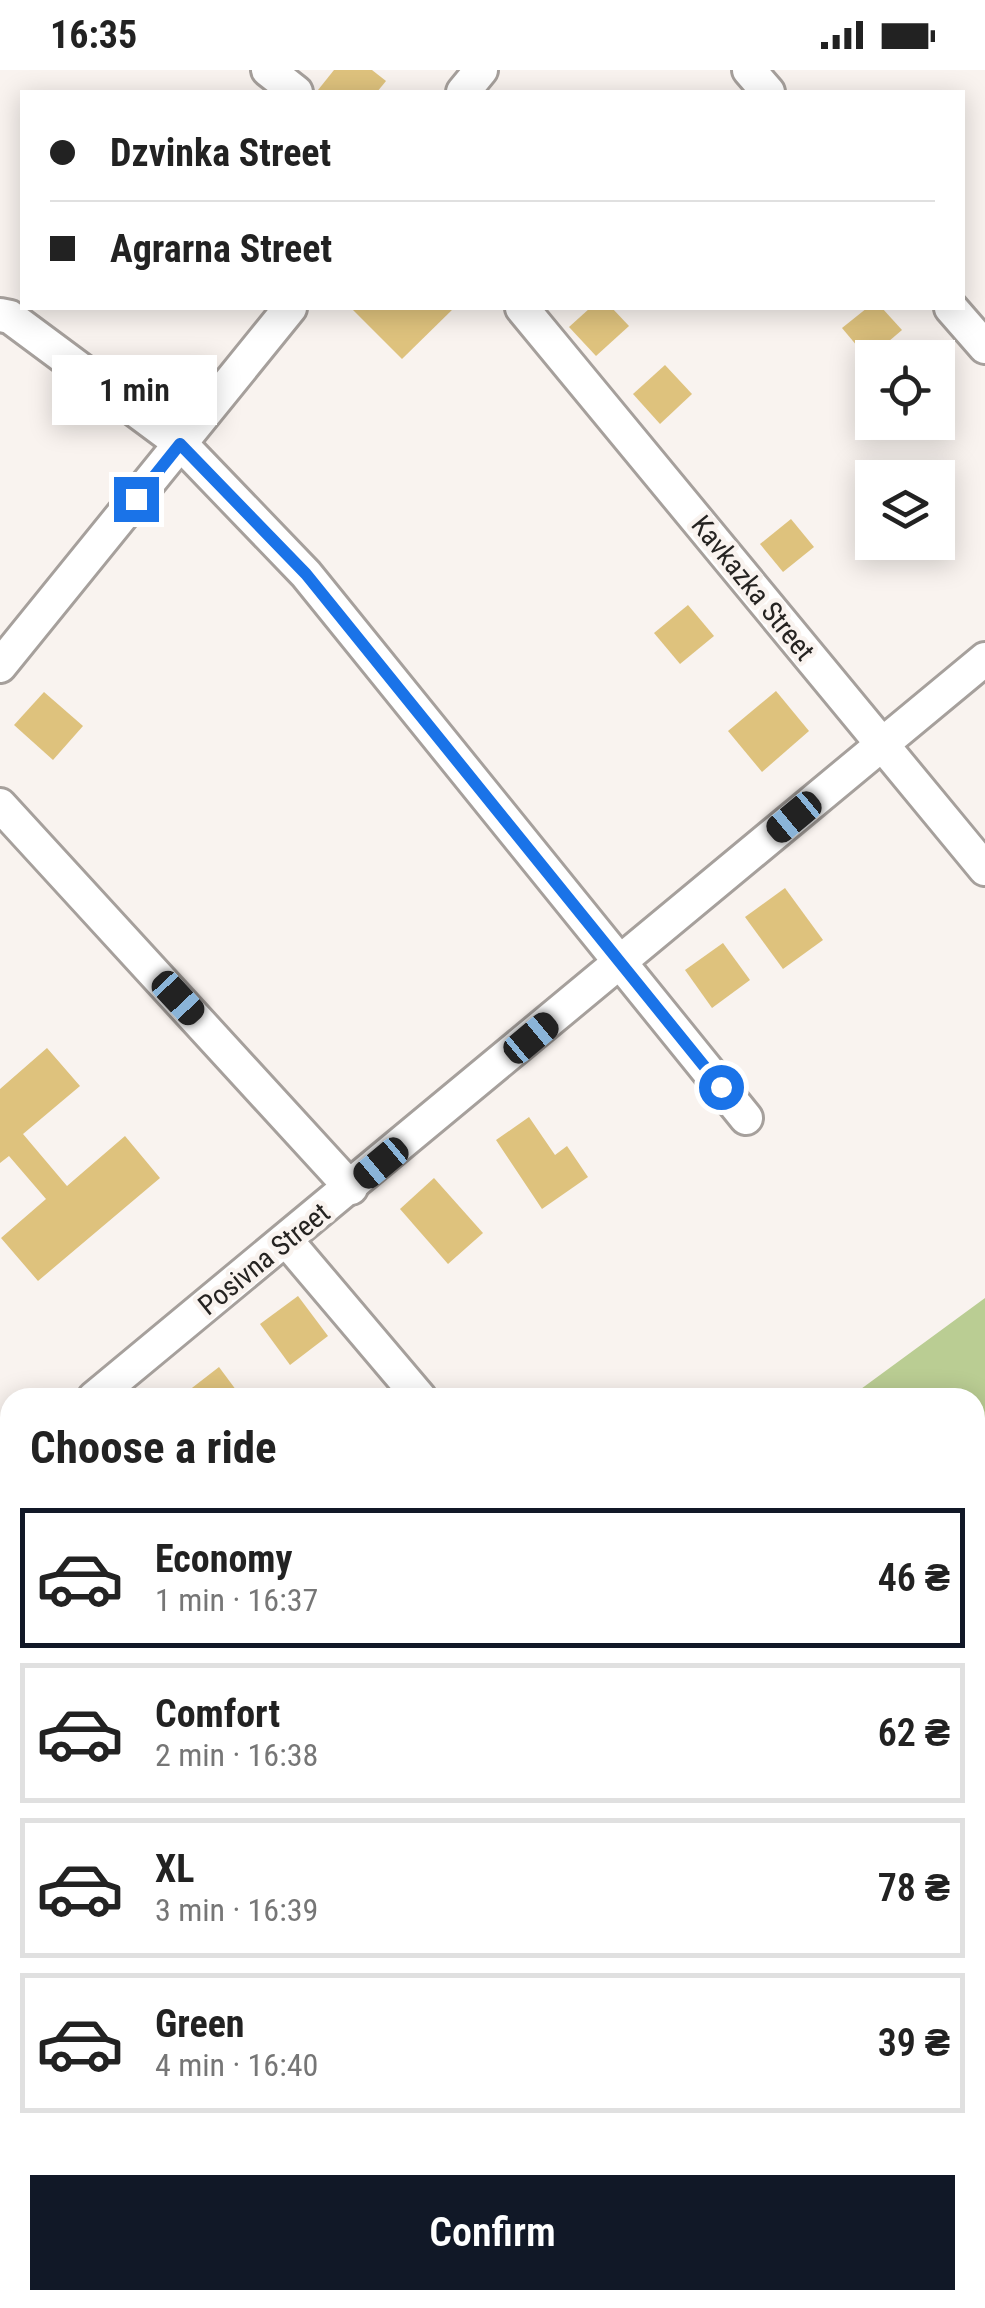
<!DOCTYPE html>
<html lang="en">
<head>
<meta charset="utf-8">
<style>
  :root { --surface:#fff; --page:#f6f6f6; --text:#222; --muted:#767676; --line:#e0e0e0; --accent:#111827 }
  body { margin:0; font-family:"Roboto Condensed",sans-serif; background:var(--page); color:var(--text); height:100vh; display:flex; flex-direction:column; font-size:38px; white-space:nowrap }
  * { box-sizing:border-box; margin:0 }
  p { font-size:32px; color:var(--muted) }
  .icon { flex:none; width:55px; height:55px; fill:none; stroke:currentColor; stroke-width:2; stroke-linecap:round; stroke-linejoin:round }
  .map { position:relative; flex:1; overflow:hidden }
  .details { position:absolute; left:0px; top:1318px; width:985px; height:922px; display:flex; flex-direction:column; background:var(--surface); border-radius:30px 30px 0 0; box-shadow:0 5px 25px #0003 }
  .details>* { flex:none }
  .banner { position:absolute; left:20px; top:20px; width:945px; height:220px; border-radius:0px; box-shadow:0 5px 25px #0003; display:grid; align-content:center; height:220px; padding:0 30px; background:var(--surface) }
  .fabs { position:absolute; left:855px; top:270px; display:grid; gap:20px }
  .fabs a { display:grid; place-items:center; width:100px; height:100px; border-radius:0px; background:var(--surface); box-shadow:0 5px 25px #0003; font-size:50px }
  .end { position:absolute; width:45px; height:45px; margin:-22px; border:12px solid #1a73e8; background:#fff; box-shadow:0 0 0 5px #fff }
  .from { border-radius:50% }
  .bubble { position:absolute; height:70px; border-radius:0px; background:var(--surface); box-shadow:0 5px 25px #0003; font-size:32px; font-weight:600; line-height:70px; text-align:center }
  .car { position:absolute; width:30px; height:60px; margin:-30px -15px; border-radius:12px; box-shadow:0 0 8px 2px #0007; background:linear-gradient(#222 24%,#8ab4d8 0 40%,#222 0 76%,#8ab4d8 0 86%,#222 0) }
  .banner b { display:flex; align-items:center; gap:35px; height:95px; font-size:38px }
  .banner b+b { border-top:2px solid var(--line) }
  .banner i { width:25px; height:25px; background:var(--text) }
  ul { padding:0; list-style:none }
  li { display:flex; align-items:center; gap:30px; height:140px; margin:0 20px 15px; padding:0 10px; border:5px solid var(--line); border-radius:0px }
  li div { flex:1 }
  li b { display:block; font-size:38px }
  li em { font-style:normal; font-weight:600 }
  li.on { border-color:var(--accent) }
  li>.icon { width:90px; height:90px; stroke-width:1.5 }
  h2 { padding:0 30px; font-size:45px; line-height:120px }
  .cta { display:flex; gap:20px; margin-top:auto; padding:20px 30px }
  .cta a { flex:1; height:115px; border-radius:0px; background:var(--accent); color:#fff; font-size:40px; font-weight:600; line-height:115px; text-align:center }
  .status { display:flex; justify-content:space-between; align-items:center; height:70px; padding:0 50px; background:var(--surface); direction:ltr }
  .status svg { height:28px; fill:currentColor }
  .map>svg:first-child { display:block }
  .green { fill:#bacd93 }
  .building { fill:#dec27d }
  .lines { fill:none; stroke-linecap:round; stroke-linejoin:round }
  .minor-casing { stroke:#a6a09c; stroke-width:38 }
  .path { stroke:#868280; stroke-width:6; stroke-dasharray:8 8; stroke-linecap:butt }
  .minor { stroke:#fff; stroke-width:32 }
  .route { stroke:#1a73e8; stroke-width:12 }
  .labels { text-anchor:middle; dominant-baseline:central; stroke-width:9; stroke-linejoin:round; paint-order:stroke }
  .street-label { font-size:28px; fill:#252321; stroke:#f9f3ef }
</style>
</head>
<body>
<div class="status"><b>16:35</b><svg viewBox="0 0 49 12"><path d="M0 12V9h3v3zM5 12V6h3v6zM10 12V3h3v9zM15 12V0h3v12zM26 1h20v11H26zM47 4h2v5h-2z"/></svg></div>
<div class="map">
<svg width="985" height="2238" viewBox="0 0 985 2238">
  <rect width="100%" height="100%" fill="#f9f3ef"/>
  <!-- green -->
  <polygon class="green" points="985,1228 985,2238 0,2238 0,1955 10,1947 10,2230 975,2230 975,1328 850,1327"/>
  <!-- building -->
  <g class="building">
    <polygon points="334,0 372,0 386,11 377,22 322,22 318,20"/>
    <polygon points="351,238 454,238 402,289"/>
    <polygon points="590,238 612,238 629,256 596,286 569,257"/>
    <polygon points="867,238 882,238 902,260 868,289 842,258"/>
    <polygon points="665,295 692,324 660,354 633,324"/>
    <polygon points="791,449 814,477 783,502 760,474"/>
    <polygon points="688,535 714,566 680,594 654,563"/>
    <polygon points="776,621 809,661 762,702 728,661"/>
    <polygon points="44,622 83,656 53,690 14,655"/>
    <polygon points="785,818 823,870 783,899 745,847"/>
    <polygon points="723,873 750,910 712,938 685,900"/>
    <polygon points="47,978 80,1016 23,1064 67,1116 125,1066 160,1108 38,1211 1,1168 46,1129 9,1086 0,1093 0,1019"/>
    <polygon points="529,1047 555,1085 567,1076 588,1107 542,1139 496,1070"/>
    <polygon points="434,1108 483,1163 448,1194 400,1139"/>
    <polygon points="298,1226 328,1266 290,1295 260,1254"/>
    <polygon points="219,1297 242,1328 179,1328"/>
  </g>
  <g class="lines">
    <!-- minor casing -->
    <g class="minor-casing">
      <g id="minor">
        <polyline points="268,0 296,22"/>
        <polyline points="749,0 768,22"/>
        <polyline points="463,22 481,0"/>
        <polyline points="522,238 985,799"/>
        <polyline points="951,238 985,277"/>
        <polyline points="0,245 10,247 181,374 306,504 746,1048"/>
        <polyline points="0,596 290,238"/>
        <polyline points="0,735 351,1118"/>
        <polyline points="287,1171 420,1328"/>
        <polyline points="94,1328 985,589"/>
        <polyline points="0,1405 10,1396"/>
        <polyline points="0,1552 10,1565"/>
      </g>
    </g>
    <!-- path -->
    <g class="path">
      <polyline points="975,1552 985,1544"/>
      <polyline points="589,2230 597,2238"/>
      <polyline points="44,2238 55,2230"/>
    </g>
    <!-- minor -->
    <use href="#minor" class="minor"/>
  </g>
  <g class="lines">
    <!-- route -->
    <polyline class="route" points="136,429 180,374 306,504 721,1017"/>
  </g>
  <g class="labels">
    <!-- street labels -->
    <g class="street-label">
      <text transform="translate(753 518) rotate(51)">Kavkazka Street</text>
      <text transform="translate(264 1189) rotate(-39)">Posivna Street</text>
    </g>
  </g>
</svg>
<div class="fabs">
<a><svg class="icon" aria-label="locate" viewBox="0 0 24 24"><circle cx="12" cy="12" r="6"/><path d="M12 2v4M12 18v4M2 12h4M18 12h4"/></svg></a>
<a><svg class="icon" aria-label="layers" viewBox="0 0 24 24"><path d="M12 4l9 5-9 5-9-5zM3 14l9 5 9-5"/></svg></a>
</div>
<i class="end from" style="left:721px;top:1017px"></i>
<i class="end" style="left:136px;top:429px"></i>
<div class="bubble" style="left:52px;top:285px;width:165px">1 min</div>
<i class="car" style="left:794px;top:747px;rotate:230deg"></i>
<i class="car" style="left:178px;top:928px;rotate:137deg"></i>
<i class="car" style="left:531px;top:968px;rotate:50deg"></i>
<i class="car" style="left:381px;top:1093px;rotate:230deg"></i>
<div class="banner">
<b><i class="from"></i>Dzvinka Street</b>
<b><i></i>Agrarna Street</b>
</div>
<section class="details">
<h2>Choose a ride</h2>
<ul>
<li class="on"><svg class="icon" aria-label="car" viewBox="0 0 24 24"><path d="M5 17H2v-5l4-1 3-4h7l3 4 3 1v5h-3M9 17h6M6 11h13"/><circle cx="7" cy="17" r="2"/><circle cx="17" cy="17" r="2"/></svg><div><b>Economy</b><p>1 min · 16:37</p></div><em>46 ₴</em></li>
<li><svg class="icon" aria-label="car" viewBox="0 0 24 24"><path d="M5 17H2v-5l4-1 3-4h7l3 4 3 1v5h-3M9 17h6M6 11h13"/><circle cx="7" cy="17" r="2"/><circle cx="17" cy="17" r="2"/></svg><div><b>Comfort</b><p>2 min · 16:38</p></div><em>62 ₴</em></li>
<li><svg class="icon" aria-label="car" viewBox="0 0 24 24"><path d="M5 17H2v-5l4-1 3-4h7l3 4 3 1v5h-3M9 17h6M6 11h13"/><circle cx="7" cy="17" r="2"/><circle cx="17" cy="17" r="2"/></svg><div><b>XL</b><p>3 min · 16:39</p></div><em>78 ₴</em></li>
<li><svg class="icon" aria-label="car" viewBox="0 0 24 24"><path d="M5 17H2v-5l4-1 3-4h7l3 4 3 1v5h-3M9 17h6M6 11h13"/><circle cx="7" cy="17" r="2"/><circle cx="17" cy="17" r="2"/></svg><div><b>Green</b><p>4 min · 16:40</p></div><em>39 ₴</em></li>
</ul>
<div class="cta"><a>Confirm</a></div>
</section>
</div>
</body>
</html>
